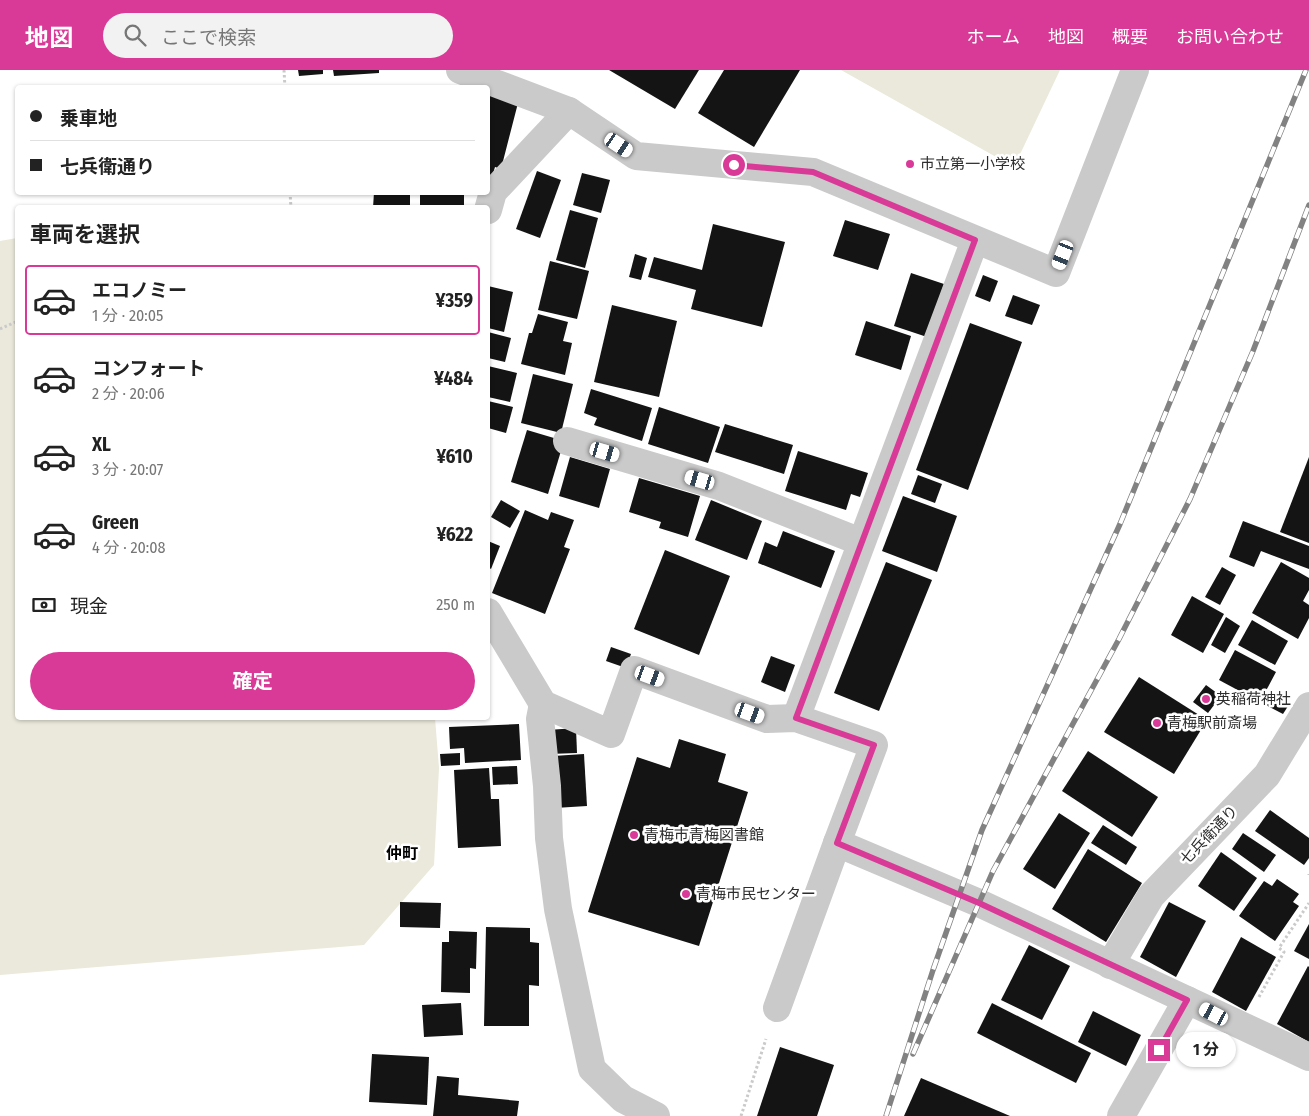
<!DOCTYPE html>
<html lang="ja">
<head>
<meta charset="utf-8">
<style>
  :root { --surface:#fff; --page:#f2f2f2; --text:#222; --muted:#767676; --line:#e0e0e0; --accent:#d93a98 }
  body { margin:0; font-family:"Fira Sans Condensed","Noto Sans JP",sans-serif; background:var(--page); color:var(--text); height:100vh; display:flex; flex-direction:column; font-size:19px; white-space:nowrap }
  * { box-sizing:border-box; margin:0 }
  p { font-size:16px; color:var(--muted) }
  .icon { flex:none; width:28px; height:28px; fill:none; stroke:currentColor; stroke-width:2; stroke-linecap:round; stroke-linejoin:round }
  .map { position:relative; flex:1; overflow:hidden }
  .sheet { position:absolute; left:15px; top:135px; width:475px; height:515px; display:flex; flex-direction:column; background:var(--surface); border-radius:5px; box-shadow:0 1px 4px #0004 }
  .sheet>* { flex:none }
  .top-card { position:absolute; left:15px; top:15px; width:475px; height:110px; border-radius:5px; box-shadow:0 1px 4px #0004; display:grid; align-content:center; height:110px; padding:0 15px; background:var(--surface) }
  .end { position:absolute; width:22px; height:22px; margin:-11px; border:6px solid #d93a98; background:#fff; box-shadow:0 0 0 2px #fff }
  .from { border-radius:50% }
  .bubble { position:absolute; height:35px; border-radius:18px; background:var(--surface); box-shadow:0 1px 4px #0004; font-size:16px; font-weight:700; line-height:35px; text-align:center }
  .car { position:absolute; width:15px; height:30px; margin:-15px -8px; border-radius:6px; box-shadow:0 0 4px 1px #0007; background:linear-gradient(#fff 24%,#345 0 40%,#fff 0 76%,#345 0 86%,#fff 0) }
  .top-card b { display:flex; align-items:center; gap:18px; height:48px; font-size:19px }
  .top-card b+b { border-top:1px solid var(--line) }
  .top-card i { width:12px; height:12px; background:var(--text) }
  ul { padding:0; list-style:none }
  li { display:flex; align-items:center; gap:15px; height:70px; margin:0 10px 8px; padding:0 5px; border:2px solid transparent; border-radius:5px }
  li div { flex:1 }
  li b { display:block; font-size:19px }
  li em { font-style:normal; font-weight:700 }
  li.current { border-color:var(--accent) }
  li>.icon { width:45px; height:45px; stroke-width:1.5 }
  h2 { padding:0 15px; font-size:22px; line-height:60px }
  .pay { display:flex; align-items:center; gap:12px; height:55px; padding:0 15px; font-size:19px }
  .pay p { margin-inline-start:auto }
  .button { display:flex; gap:10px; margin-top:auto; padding:10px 15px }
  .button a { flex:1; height:58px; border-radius:30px; background:var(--accent); color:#fff; font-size:20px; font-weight:700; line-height:58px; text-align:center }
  header { display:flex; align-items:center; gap:30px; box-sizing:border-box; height:70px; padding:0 25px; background:var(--accent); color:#fff }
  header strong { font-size:24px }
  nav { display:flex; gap:28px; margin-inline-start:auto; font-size:18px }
  .search { width:350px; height:45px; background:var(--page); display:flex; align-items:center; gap:12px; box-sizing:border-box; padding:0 18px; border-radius:28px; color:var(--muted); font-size:19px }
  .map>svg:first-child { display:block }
  .green { fill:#eae9db }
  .building { fill:#141414 }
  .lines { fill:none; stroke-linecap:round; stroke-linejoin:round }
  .path { stroke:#cacaca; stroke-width:3; stroke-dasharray:2.5 2.5; stroke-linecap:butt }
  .minor { stroke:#cacaca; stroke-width:28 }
  .rail-casing { stroke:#828282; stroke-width:5.5 }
  .rail { stroke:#fff; stroke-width:4; stroke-dasharray:11; stroke-linecap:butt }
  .route { stroke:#d93a98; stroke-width:6 }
  .poi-dot { fill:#d93a98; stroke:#fff; stroke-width:2 }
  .labels { text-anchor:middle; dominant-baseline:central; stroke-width:5; stroke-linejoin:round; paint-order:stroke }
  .poi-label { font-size:15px; fill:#2d2d2d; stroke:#fff; text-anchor:start }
  .street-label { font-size:15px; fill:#2d2d2d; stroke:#fff }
  .neighbourhood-label { font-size:16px; font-weight:bold; fill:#000; stroke:#fff }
</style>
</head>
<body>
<header>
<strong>地図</strong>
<div class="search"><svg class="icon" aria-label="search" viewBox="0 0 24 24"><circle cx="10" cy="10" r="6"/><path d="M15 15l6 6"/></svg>ここで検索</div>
<nav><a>ホーム</a><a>地図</a><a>概要</a><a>お問い合わせ</a></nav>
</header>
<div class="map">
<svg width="1309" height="1046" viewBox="0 0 1309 1046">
  <rect width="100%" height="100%" fill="#fff"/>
  <!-- green -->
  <g class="green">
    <polygon points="841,0 1060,0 1014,97"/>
    <polygon points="17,168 18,648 435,648 439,698 434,795 364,875 0,905 0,171"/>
  </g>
  <!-- building -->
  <g class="building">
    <polygon points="298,0 323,0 323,4 299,6"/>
    <polygon points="333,0 379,0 379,3 334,6"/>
    <polygon points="609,0 699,0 675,39"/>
    <polygon points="724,0 800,0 754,77 698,43"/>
    <polygon points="488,25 518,33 501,99 495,97 490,114 488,113"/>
    <polygon points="537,101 561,110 540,168 516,159"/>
    <polygon points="582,103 610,110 601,143 573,135"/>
    <polygon points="374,122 410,122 410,138 373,138"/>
    <rect x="420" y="122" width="44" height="16"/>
    <polygon points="570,140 598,148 585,198 556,190"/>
    <polygon points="845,150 890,164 878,200 833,186"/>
    <polygon points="713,154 785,172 762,257 691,239 696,220 648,207 654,187 702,200"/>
    <polygon points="635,184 647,188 641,210 629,207"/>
    <polygon points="550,191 589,201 577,249 538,240"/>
    <polygon points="911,203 944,214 927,267 894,256"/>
    <polygon points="983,205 998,211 990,232 975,226"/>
    <polygon points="488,216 513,222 504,262 488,258"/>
    <polygon points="1013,225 1040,235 1032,255 1005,246"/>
    <polygon points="612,235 677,251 659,327 594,312"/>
    <polygon points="538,244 568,252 563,271 572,273 565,305 521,294 529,263 532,263"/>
    <polygon points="866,251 911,266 901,300 855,285"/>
    <polygon points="970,253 1022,272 968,420 916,400"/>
    <polygon points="488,262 511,268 505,292 488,288"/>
    <polygon points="488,296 517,303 510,332 488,327"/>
    <polygon points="533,304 573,314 561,363 521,353"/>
    <polygon points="591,319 652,338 642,371 594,355 597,348 584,343"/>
    <polygon points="488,331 513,337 506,363 488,358"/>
    <polygon points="659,337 720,357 708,393 648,374"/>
    <polygon points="725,354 793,375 784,404 715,382"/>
    <polygon points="527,360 564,371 548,424 511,412"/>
    <polygon points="798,381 868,403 860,427 851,424 846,440 785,421"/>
    <polygon points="570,387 610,399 599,438 559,426"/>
    <polygon points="1309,387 1309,473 1280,462"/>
    <polygon points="918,405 942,414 935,433 911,424"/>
    <polygon points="639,408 700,426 688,467 659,458 661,452 629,442"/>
    <polygon points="903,426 957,446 937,502 882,481"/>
    <polygon points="501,430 520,441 510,458 491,447"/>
    <polygon points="711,430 762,451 747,490 695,470"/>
    <polygon points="525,440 548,450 551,442 574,450 564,477 570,479 545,544 492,523"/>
    <polygon points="1243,451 1309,476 1309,499 1261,481 1254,497 1229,487"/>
    <polygon points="783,461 835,481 821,518 758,493 765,472 777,477"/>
    <polygon points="488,471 500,476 491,499 488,497"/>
    <polygon points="665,480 730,506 699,585 634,559"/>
    <polygon points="886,492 932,510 879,641 834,623"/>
    <polygon points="1281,492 1309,508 1309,520 1303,531 1309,535 1309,548 1298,569 1252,543"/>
    <polygon points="1222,497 1236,505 1220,535 1205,527"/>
    <polygon points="1192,526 1224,544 1203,583 1171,565"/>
    <polygon points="1226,547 1240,556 1225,583 1211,575"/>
    <polygon points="1252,550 1288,571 1275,595 1238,575"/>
    <polygon points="611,577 631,584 626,598 606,591"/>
    <polygon points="1235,580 1276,602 1260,632 1219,610"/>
    <polygon points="771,586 795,595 785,622 761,612"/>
    <polygon points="1139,607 1207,650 1174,704 1104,662"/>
    <polygon points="1206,615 1221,626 1208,643 1193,632"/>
    <polygon points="1270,622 1290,633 1283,644 1264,634"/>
    <polygon points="519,654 521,690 465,693 464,678 450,679 449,657"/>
    <polygon points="576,658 577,683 549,684 548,660"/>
    <polygon points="679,669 726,684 718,712 748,722 699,876 588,842 637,687 670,698"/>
    <polygon points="1088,681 1158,727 1132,767 1062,721"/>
    <polygon points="460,683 460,695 441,696 440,684"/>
    <polygon points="584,684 587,736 555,738 553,686"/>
    <polygon points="517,696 518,714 493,715 492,697"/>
    <polygon points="489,698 491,729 499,729 501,776 458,778 454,700"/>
    <polygon points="1270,740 1309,768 1309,788 1304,795 1255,761"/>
    <polygon points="1059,743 1090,763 1055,819 1023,799"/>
    <polygon points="1103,755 1137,777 1126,795 1091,773"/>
    <polygon points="1243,763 1276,785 1264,802 1232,779"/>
    <polygon points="1088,779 1142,813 1106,872 1052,839"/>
    <polygon points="1221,782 1257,808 1234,841 1198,816"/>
    <polygon points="1277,809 1299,824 1293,832 1299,836 1275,871 1239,846 1264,811 1272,816"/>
    <polygon points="400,832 441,833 440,858 400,857"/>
    <polygon points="1169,832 1206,851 1176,907 1140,887"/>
    <polygon points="1309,854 1309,889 1294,881"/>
    <polygon points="486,857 530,858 530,872 539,873 539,916 529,915 529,956 484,956"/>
    <polygon points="449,861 477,862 476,899 470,898 470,923 441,922 442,872 449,872"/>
    <polygon points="1241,867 1276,887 1246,941 1212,922"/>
    <polygon points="1029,875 1070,896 1042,950 1001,930"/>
    <polygon points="1308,896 1309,897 1309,972 1277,954"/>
    <polygon points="461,933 463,965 424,967 422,935"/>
    <polygon points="992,933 1091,983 1076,1013 977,963"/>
    <polygon points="1093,941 1141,965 1126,996 1078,972"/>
    <polygon points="780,977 834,995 817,1046 757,1046"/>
    <polygon points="372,984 429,987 427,1035 369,1032"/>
    <polygon points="437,1006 459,1008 458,1025 519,1031 517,1046 433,1046"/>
    <polygon points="921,1008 1010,1046 904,1046"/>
  </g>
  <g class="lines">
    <!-- path -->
    <g class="path">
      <polyline points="284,0 285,18"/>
      <polyline points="290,122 291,138"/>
      <polyline points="0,259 18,251"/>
      <polyline points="1309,804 1309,805"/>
      <polyline points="1259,927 1284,882 1279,878 1309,833"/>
      <polyline points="741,1046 766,969"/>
    </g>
    <!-- minor -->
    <g class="minor">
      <polyline points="460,0 569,41 636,86 813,102 1056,203 1135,0"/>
      <polyline points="488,140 493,122 569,41"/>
      <polyline points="567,371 719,416 861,472"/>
      <polyline points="488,542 543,634 611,664 634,600 767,649 796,648 874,675 837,773 979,833 1309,987"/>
      <polyline points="543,634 540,649 547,716 549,768 558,839 592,999 623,1029 656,1046"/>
      <polyline points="796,648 975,170"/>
      <polyline points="1110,895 1151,826 1267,705 1309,636"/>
      <polyline points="777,938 837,773"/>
      <polyline points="1121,1046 1187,930"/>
    </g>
    <!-- rail casing -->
    <g class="rail-casing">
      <g id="rail">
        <polyline points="913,984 993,801 1119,569 1190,429 1253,281 1309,135"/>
        <polyline points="886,1046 933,900 982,760 1120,454 1306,0"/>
      </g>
    </g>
    <!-- rail -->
    <use href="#rail" class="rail"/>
  </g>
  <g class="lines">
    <!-- route -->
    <polyline class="route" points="734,95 813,102 975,170 796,648 874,675 837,773 979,833 1187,930 1159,980"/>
  </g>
  <!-- markers -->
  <g class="poi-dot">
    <circle cx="910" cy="94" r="5"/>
    <circle cx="1206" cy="629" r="5"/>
    <circle cx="1157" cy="653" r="5"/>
    <circle cx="634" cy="765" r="5"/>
    <circle cx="686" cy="824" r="5"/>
  </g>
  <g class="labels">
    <!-- poi labels -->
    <g class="poi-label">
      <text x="920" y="94">市立第一小学校</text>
      <text x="1216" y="629">英稲荷神社</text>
      <text x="1167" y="653">青梅駅前斎場</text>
      <text x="644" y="765">青梅市青梅図書館</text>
      <text x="696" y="824">青梅市民センター</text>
    </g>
    <!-- street labels -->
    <g class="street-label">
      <text transform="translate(1209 765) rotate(-46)">七兵衛通り</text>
    </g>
    <!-- neighbourhood labels -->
    <g class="neighbourhood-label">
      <text x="402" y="783">仲町</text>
    </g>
  </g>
</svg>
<i class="end from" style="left:734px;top:95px"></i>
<i class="end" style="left:1159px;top:980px"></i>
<div class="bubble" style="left:1176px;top:962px;width:60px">1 分</div>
<i class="car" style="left:619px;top:75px;rotate:124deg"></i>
<i class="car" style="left:1063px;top:185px;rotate:202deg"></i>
<i class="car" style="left:605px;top:382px;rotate:106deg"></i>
<i class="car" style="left:700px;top:410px;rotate:286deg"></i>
<i class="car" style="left:650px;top:606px;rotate:110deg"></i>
<i class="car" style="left:750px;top:643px;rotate:110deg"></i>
<i class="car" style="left:1214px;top:944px;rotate:297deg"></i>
<div class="top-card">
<b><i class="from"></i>乗車地</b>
<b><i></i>七兵衛通り</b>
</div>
<section class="sheet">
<h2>車両を選択</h2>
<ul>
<li class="current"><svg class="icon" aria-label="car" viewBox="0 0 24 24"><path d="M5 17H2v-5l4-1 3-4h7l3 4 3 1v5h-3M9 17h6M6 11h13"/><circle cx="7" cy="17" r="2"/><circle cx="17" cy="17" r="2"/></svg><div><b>エコノミー</b><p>1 分 · 20:05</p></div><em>¥359</em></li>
<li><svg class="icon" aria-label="car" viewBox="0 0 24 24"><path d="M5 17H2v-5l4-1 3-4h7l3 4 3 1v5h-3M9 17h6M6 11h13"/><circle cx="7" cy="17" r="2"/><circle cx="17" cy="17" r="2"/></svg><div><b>コンフォート</b><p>2 分 · 20:06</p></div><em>¥484</em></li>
<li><svg class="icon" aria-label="car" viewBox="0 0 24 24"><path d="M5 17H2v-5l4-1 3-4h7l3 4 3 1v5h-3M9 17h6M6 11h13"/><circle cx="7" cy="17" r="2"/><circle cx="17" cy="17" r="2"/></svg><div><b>XL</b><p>3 分 · 20:07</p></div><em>¥610</em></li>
<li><svg class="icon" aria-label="car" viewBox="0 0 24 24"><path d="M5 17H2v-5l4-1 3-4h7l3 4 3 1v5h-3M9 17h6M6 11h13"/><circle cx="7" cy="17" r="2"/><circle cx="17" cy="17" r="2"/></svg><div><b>Green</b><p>4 分 · 20:08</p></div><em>¥622</em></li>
</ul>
<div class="pay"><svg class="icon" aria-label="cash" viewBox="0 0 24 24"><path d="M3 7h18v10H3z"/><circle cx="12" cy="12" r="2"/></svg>現金<p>250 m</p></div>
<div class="button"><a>確定</a></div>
</section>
</div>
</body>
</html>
